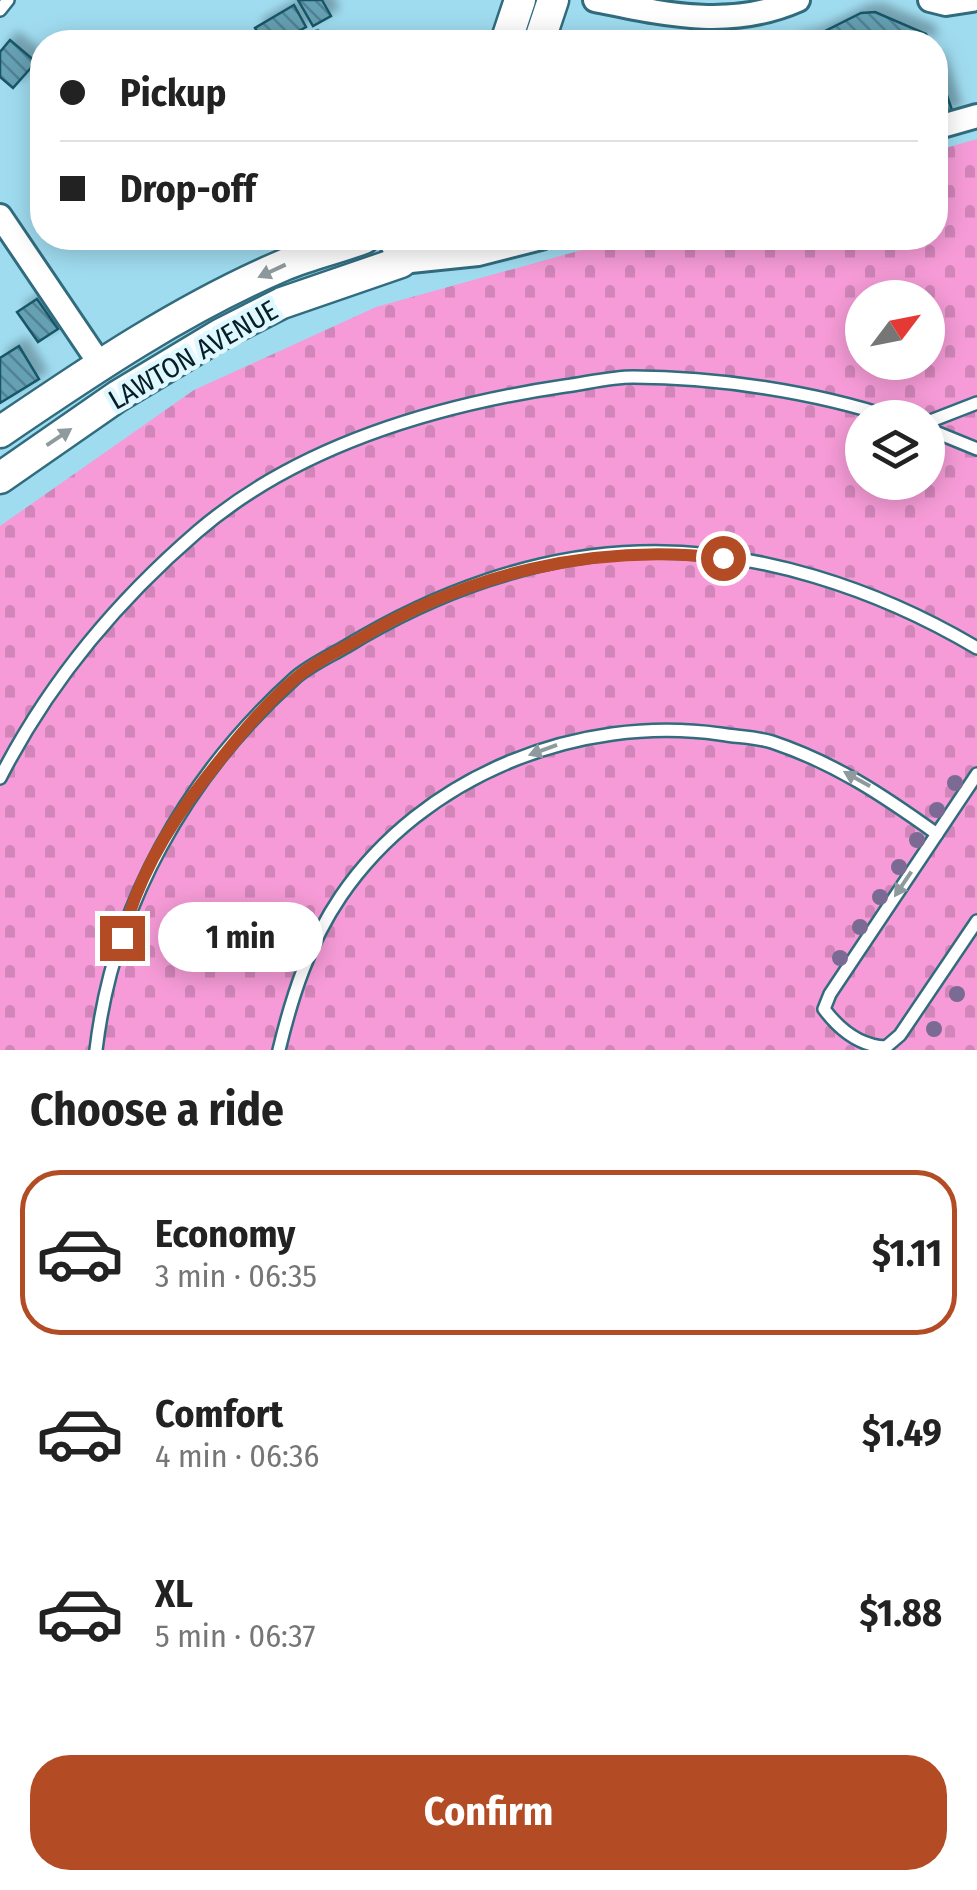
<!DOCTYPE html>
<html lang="en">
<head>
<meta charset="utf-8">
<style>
  :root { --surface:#fff; --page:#f2f2f2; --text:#222; --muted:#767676; --line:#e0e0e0; --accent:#b34c24 }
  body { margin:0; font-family:"Fira Sans Condensed",sans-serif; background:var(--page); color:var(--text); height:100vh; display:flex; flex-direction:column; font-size:38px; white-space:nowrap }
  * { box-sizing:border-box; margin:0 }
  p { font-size:32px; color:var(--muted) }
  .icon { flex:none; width:55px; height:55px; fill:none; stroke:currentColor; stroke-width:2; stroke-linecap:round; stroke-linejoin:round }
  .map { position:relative; height:1050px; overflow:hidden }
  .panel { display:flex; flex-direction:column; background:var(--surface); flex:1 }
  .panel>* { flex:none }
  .banner { position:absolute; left:30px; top:30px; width:918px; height:220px; border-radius:40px; box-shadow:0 5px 25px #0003; display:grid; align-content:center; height:220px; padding:0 30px; background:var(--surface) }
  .needle { width:65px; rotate:58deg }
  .tools { position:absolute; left:845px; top:280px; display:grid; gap:20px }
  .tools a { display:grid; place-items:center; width:100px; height:100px; border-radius:50%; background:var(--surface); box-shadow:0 5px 25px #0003; font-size:50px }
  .end { position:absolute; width:45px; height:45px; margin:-22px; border:12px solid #b34c24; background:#fff; box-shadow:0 0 0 5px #fff }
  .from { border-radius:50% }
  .bubble { position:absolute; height:70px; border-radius:35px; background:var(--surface); box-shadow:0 5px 25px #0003; font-size:32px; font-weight:700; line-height:70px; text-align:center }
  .banner b { display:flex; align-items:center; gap:35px; height:95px; font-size:38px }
  .banner b+b { border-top:2px solid var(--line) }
  .banner i { width:25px; height:25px; background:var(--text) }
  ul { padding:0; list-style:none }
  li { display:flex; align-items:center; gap:30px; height:165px; margin:0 20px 15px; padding:0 10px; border:5px solid transparent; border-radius:40px }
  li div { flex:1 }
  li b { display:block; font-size:38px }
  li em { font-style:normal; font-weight:700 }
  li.current { border-color:var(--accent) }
  li>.icon { width:90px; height:90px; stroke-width:1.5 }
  h2 { padding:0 30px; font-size:45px; line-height:120px }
  .button { display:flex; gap:20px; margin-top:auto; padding:20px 30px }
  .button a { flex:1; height:115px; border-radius:40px; background:var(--accent); color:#fff; font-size:40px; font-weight:700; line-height:115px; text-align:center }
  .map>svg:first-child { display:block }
  .cemetery { fill:url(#cemetery-stones); fill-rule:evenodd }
  .building { fill:url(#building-back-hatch); stroke:#195768; stroke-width:2.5; filter:url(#shadow) }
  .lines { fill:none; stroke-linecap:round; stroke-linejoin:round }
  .lane-casing { stroke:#316c7e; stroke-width:16 }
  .street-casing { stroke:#316c7e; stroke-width:28 }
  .secondary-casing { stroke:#316c7e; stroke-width:35 }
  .path { stroke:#618e9d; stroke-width:4; stroke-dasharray:10 5; stroke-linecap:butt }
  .lane { stroke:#fff; stroke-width:11 }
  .street { stroke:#fff; stroke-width:22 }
  .secondary { stroke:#fff; stroke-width:30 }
  .tree { fill:#7b6a94 }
  .oneway { fill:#8f9a9e }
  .route { stroke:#b34c24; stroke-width:12 }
  .labels { text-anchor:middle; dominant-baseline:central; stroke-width:9; stroke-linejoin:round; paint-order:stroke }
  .street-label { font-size:28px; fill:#061f27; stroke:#dff7ff }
</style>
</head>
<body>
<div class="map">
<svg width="977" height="1050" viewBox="0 0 977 1050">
  <defs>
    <pattern id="cemetery-stones" width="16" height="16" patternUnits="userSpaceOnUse" patternTransform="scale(2.5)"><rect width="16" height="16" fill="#f69bd7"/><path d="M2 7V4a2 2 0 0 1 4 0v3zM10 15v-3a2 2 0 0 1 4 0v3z" fill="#d185b9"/></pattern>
    <pattern id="building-back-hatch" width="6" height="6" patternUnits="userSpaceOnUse" patternTransform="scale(2.5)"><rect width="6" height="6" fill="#65a0b3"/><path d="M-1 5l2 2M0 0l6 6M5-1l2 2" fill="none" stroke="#518292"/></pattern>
    <filter id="shadow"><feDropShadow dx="8" dy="-8" stdDeviation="5" flood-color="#0004"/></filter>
  </defs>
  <rect width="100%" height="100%" fill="#a0dcf0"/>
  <!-- cemetery -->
  <path class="cemetery" d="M 977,139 L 977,1050 L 0,1050 L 0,526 L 194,390 L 376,307 L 625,238 L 935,238 L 935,151 ZM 862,298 L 928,298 L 928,362 L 862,362 ZM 862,418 L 928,418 L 928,482 L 862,482 Z"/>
  <!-- building -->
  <g class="building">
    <polygon points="298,0 322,0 331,16 313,26"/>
    <polygon points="294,5 306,27 279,42 264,42 255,28"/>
    <polygon points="875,12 926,34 929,42 790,42 813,37 861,13"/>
    <polygon points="10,40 36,62 13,88 0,77 0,52"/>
    <polygon points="935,60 953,113 935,118"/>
    <polygon points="37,299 58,329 38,342 17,312"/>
    <polygon points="19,346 39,379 0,403 0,358"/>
  </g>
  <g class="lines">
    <!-- lane casing -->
    <g class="lane-casing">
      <g id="lane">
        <polyline points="0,10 8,0"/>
        <polyline points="928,422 977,403"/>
        <polyline points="928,429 977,449"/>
        <path d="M 977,774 L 830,994 L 824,1009 C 839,1029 860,1046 886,1047 L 900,1035 L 977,921"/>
        <path d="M 0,778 C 48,684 117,601 197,532 C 298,445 437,405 565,386 C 587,383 611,377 633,377 C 716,377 815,392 893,418"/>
        <path d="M 96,1050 C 113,905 187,775 295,678 C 310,665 330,656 347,646 C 434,593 536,555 639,552 C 755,548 878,589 977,648"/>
        <path d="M 279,1050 C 292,996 309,943 341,896 C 423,776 578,714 720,734 C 737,737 756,737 772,742 C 835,763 884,796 937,834"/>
      </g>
    </g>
    <!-- street casing -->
    <g class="street-casing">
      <g id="street">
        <path d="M 595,0 C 664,14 730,30 798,0"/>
        <polyline points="930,0 946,4 972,0"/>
        <polyline points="935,128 977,116"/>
        <polyline points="0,216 100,364"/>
        <polyline points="389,238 401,262 478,254 541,238"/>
      </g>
    </g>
    <!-- secondary casing -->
    <g class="secondary-casing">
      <g id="secondary">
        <polyline points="506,42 520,0"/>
        <polyline points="539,42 553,0"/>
        <path d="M 0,432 C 91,370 183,308 284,265 C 310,254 338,248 364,238"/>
        <polyline points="0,478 118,396 221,334 282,303 401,262 427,238"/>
      </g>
    </g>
    <!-- path -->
    <polyline class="path" points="317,29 321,42"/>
    <!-- lane -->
    <use href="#lane" class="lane"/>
    <!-- street -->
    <use href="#street" class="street"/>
    <!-- secondary -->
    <use href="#secondary" class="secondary"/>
  </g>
  <!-- trees -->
  <g class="tree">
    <circle cx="955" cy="783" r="8"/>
    <circle cx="937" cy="810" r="8"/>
    <circle cx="917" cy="840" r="8"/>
    <circle cx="899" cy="867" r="8"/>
    <circle cx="880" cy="897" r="8"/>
    <circle cx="860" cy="927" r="8"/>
    <circle cx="840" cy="958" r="8"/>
    <circle cx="957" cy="994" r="8"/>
    <circle cx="934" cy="1029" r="8"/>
  </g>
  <!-- one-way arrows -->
  <defs><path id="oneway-solid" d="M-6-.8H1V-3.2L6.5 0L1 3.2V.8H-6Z" transform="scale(2.5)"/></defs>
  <g class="oneway">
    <use href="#oneway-solid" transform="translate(272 271) rotate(155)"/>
    <use href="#oneway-solid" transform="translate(59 437) rotate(-34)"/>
    <use href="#oneway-solid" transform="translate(543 750) rotate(160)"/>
    <use href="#oneway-solid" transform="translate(857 779) rotate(-151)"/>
    <use href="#oneway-solid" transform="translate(903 884) rotate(124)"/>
  </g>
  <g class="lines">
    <!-- route -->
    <path class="route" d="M 122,938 C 137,880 168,826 205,779 C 233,743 262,707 296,678 C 313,663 335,653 354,642 C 465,574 593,543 723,558"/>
  </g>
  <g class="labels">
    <!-- street labels -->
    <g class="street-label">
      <text transform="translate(193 355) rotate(-30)">LAWTON AVENUE</text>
    </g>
  </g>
</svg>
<div class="tools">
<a><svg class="needle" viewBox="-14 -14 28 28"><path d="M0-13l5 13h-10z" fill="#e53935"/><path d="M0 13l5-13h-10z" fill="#767676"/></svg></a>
<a><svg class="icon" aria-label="layers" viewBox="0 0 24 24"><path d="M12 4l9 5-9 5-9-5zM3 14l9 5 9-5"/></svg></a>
</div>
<i class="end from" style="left:723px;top:558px"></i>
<i class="end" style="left:122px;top:938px"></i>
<div class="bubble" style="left:158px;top:902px;width:165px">1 min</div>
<div class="banner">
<b><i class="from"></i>Pickup</b>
<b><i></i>Drop-off</b>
</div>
</div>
<section class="panel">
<h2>Choose a ride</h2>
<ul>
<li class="current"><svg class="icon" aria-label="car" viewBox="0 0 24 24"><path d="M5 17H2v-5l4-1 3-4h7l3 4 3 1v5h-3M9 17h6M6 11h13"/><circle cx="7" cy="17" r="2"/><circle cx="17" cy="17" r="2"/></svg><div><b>Economy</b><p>3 min · 06:35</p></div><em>$1.11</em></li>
<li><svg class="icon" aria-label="car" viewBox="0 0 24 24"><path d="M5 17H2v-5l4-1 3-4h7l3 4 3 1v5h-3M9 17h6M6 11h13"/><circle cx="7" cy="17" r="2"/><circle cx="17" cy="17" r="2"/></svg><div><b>Comfort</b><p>4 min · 06:36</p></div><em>$1.49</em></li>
<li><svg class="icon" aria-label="car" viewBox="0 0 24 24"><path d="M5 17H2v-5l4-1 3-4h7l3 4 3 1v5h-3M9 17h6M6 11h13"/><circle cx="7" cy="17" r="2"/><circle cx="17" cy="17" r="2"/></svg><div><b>XL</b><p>5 min · 06:37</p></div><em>$1.88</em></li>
</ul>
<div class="button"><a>Confirm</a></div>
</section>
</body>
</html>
